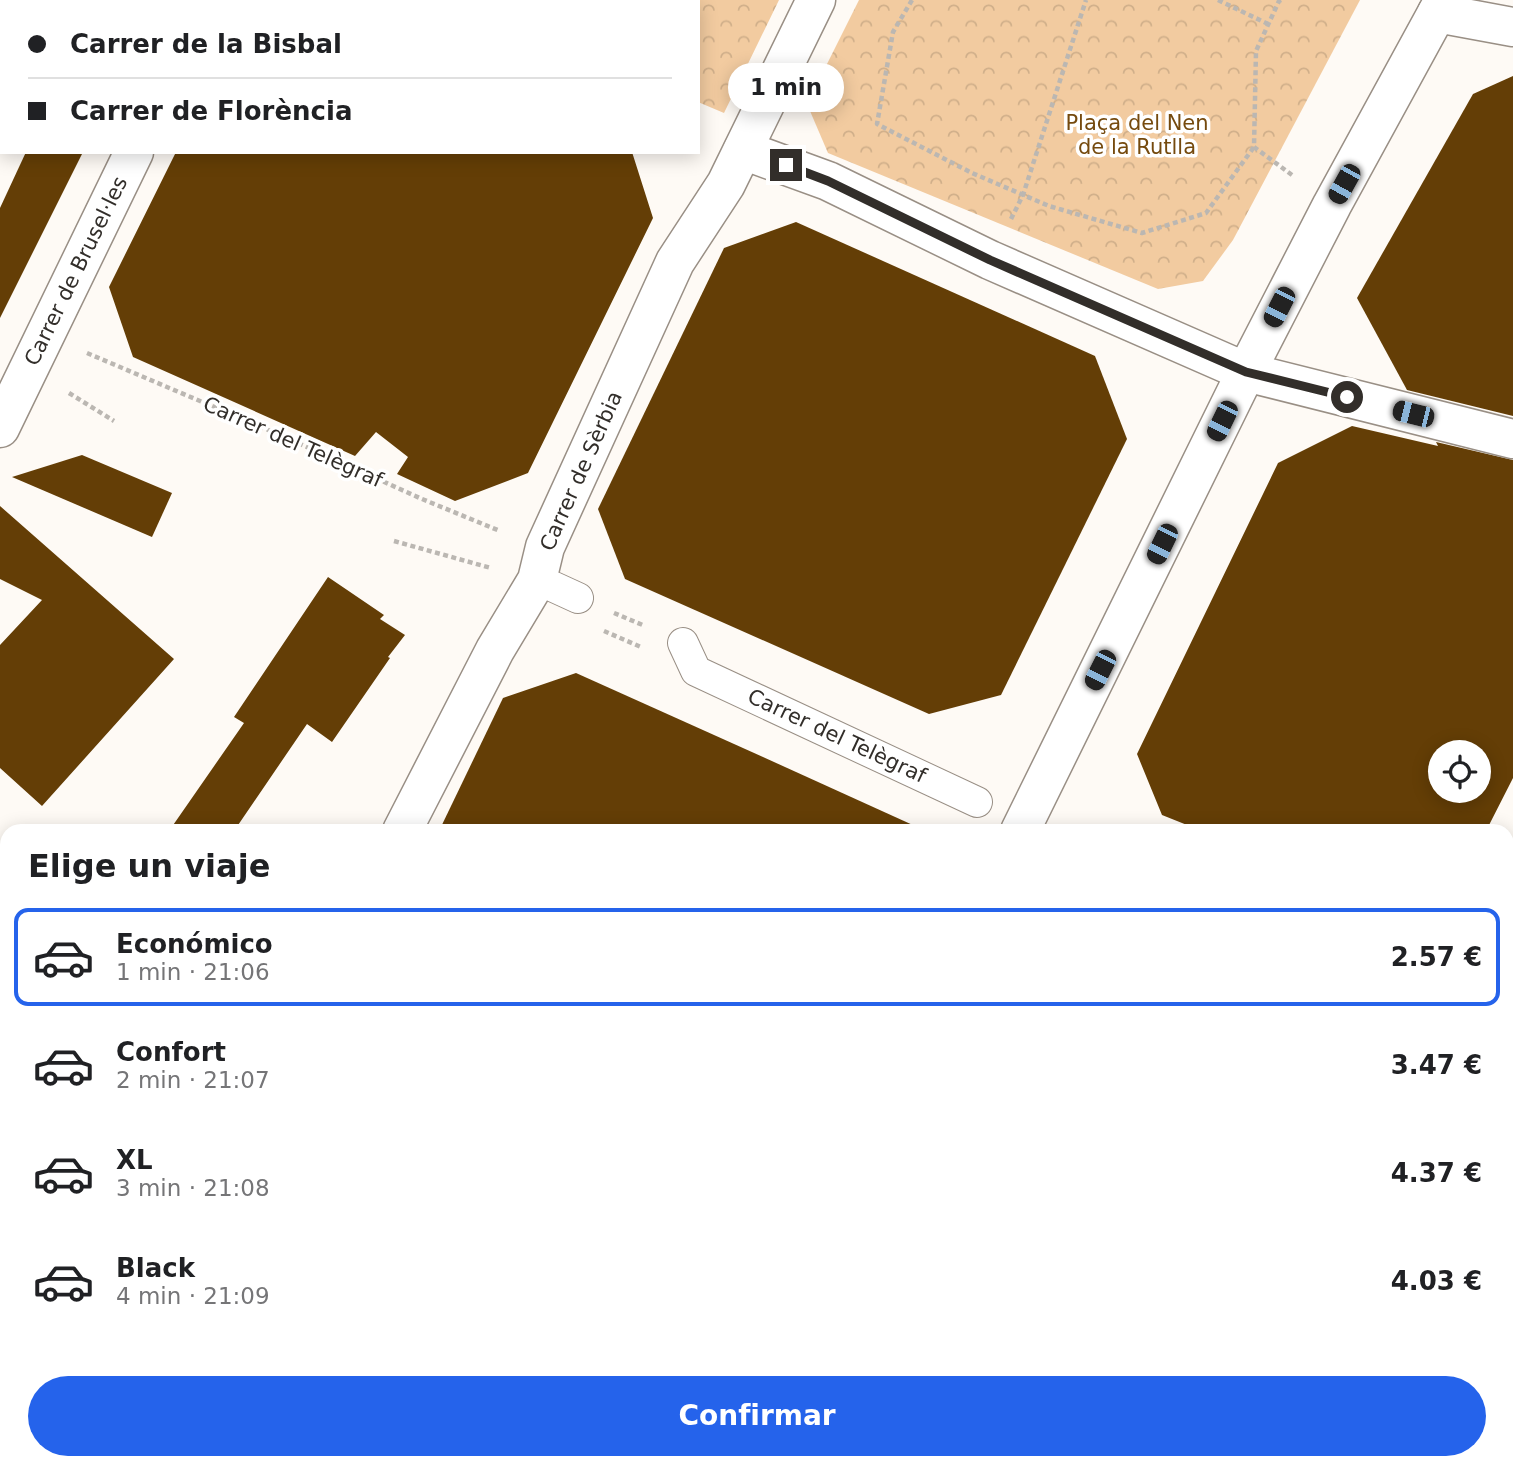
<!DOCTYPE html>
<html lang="es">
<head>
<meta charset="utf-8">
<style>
  :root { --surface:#fff; --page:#f2f2f2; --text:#202124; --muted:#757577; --line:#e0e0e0; --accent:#2563eb }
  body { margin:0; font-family:"DejaVu Sans",sans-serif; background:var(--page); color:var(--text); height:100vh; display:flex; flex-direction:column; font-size:26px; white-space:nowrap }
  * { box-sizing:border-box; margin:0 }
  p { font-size:23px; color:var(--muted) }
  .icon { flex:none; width:38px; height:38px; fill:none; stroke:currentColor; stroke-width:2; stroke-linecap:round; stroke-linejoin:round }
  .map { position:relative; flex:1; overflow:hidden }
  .details { position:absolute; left:0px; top:824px; width:1514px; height:646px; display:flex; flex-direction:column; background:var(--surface); border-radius:21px 21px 0 0; box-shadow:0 4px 18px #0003 }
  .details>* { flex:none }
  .banner { position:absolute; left:0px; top:0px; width:700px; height:154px; box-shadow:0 4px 18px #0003; display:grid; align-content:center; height:154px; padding:0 28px; background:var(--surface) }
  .tools { position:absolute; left:1428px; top:740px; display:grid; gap:14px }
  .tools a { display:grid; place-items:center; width:63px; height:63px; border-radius:50%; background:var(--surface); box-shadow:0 4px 18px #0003; font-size:35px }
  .end { position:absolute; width:32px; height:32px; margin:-16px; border:9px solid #322e2a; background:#fff; box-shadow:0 0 0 4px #fff }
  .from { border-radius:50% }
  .bubble { position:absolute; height:49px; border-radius:24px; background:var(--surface); box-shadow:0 4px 18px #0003; font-size:23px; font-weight:800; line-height:49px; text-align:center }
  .car { position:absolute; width:21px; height:42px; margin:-21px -10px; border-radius:9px; box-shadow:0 0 5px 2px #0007; background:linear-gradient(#222 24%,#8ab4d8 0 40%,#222 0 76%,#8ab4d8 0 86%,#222 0) }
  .banner b { display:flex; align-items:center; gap:24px; height:66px; font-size:26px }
  .banner b+b { border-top:2px solid var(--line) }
  .banner i { width:18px; height:18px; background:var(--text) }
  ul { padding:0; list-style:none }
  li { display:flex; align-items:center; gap:21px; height:98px; margin:0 14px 10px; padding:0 14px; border:4px solid transparent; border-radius:14px }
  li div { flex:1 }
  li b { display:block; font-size:26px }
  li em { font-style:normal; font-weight:800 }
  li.current { border-color:var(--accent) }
  li>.icon { width:63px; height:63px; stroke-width:1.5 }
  h2 { padding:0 28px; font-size:32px; line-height:84px }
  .primary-button { display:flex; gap:14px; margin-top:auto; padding:14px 28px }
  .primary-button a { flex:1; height:80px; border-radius:42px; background:var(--accent); color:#fff; font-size:28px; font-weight:800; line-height:80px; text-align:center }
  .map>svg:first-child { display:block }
  .park { fill:url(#park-crowns) }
  .building { fill:#643e06; fill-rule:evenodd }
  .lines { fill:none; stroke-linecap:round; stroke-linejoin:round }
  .pedestrian-casing { stroke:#998f85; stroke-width:32 }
  .minor-casing { stroke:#998f85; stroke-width:41 }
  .tertiary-casing { stroke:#998f85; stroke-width:41 }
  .path { stroke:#bbb7b2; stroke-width:4.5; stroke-dasharray:5 3.5; stroke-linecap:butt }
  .pedestrian { stroke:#fff; stroke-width:30 }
  .minor { stroke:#fff; stroke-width:38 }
  .tertiary { stroke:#fff; stroke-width:38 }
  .route { stroke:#322e2a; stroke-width:9 }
  .labels { text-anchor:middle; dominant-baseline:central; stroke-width:7; stroke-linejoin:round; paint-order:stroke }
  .park-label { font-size:21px; fill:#754a0e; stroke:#fff }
  .street-label { font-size:21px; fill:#322e2a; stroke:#fff }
</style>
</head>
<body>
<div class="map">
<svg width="1513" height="1469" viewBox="0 0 1513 1469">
  <defs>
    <pattern id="park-crowns" width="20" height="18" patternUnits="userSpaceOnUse" patternTransform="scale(1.75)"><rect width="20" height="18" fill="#f2cba0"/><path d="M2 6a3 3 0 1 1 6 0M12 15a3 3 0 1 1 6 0" fill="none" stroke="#d0af8a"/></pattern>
  </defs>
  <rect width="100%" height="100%" fill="#fefaf5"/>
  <!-- park -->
  <g class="park">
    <polygon points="460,0 779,0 724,113 698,102 698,2 464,2"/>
    <polygon points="859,0 1360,0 1233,240 1203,281 1158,289 828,153 807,104"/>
  </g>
  <!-- building -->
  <g class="building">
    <polygon points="1513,76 1513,416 1407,390 1357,298 1473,94"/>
    <polygon points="26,152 83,152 0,318 0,208"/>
    <polygon points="176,152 632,152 653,218 528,473 455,501 397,474 408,457 376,432 355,456 133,357 109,287"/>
    <polygon points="796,222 1095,356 1127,439 1001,695 929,714 625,579 598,509 724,248"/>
    <path d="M 1352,426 L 1438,446 L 1436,442 L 1513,460 L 1513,778 L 1486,831 L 1202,831 L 1162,815 L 1137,754 L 1278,463 ZM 1440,752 L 1479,752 L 1479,791 L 1440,791 Z"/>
    <polygon points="82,455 172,493 152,537 12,477"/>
    <polygon points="0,506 174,659 42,806 0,768 0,645 42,600 0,579"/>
    <polygon points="328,577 384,615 380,619 405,635 388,657 390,658 332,742 307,724 234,831 169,831 244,723 234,717"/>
    <polygon points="576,673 763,757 926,831 439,831 503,698"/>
  </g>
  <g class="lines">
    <!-- pedestrian casing -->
    <g class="pedestrian-casing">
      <g id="pedestrian">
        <polyline points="554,587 578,598"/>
        <polyline points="683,643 696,671 977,802"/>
      </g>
    </g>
    <!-- minor casing -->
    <g class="minor-casing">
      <g id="minor">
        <polyline points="208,2 209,0"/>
        <polyline points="1437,13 1513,27"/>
        <polyline points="743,150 828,181 990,260 1246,372 1513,439"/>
        <polyline points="0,428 134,152"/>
        <polyline points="402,831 495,650 537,580 545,547 675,262 726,184 816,0"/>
        <polyline points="1507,883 1513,870"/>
        <polyline points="0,1020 7,1023"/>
        <polyline points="1507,1029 1513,1033"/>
        <polyline points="1215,1469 1218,1463"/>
      </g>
    </g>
    <!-- tertiary casing -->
    <g class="tertiary-casing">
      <g id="tertiary">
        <polyline points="1020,831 1246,372 1332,205 1444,0"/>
        <polyline points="682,1469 687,1463"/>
      </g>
    </g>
    <!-- path -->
    <g class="path">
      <polyline points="407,0 411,2"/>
      <polyline points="912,0 893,32 877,124 972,173 1049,206 1142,233 1206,213 1254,147"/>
      <polyline points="1218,0 1268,24"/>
      <polyline points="1281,0 1279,1 1256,51 1254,147 1292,175"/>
      <polyline points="1011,219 1023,195 1086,0"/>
      <polyline points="87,353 287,438 422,499 500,531"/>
      <polyline points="69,393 114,421"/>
      <polyline points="394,541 491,568"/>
      <polyline points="614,613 645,626"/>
      <polyline points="604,631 641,647"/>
      <polyline points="1012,1463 1025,1469"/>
    </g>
    <!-- pedestrian -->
    <use href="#pedestrian" class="pedestrian"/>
    <!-- minor -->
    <use href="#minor" class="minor"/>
    <!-- tertiary -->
    <use href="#tertiary" class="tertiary"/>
  </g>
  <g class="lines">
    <!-- route -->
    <polyline class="route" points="786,165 828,181 990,260 1246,372 1347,397"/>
  </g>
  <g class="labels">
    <!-- park labels -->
    <g class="park-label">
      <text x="1137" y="123">Plaça del Nen<tspan x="1137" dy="24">de la Rutlla</tspan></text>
    </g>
    <!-- street labels -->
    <g class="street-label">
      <text transform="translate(76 271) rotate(-64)">Carrer de Brusel·les</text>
      <text transform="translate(293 442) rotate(24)">Carrer del Telègraf</text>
      <text transform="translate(581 471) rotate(-66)">Carrer de Sèrbia</text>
      <text transform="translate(837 736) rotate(25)">Carrer del Telègraf</text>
    </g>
  </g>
</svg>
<div class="tools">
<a><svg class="icon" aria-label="locate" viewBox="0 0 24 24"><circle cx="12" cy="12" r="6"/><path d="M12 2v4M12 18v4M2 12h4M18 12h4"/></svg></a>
</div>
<i class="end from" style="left:1347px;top:397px"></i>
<i class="end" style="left:786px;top:165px"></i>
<div class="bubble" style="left:728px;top:63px;width:116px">1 min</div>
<i class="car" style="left:1344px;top:184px;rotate:209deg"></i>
<i class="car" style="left:1279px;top:307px;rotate:207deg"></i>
<i class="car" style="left:1413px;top:414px;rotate:284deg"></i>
<i class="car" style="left:1222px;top:421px;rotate:206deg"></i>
<i class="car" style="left:1162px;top:544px;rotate:206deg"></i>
<i class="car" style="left:1100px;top:670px;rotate:207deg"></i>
<div class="banner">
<b><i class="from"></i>Carrer de la Bisbal</b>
<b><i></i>Carrer de Florència</b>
</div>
<section class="details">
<h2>Elige un viaje</h2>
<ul>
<li class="current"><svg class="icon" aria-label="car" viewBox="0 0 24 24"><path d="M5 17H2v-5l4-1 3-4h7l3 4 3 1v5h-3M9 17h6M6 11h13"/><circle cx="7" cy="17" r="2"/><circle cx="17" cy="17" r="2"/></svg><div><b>Económico</b><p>1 min · 21:06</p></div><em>2.57 €</em></li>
<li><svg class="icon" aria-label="car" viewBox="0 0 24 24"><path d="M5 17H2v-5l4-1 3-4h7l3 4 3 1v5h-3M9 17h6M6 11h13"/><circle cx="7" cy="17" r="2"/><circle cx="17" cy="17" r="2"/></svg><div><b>Confort</b><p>2 min · 21:07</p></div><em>3.47 €</em></li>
<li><svg class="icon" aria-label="car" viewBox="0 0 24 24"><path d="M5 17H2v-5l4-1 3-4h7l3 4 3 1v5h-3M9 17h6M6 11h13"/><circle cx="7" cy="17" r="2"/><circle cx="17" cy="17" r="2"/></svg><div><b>XL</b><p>3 min · 21:08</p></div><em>4.37 €</em></li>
<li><svg class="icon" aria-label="car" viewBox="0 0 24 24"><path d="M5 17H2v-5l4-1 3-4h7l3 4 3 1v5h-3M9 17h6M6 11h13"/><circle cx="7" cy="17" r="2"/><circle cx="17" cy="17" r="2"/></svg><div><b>Black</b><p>4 min · 21:09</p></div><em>4.03 €</em></li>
</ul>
<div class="primary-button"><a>Confirmar</a></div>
</section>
</div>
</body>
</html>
